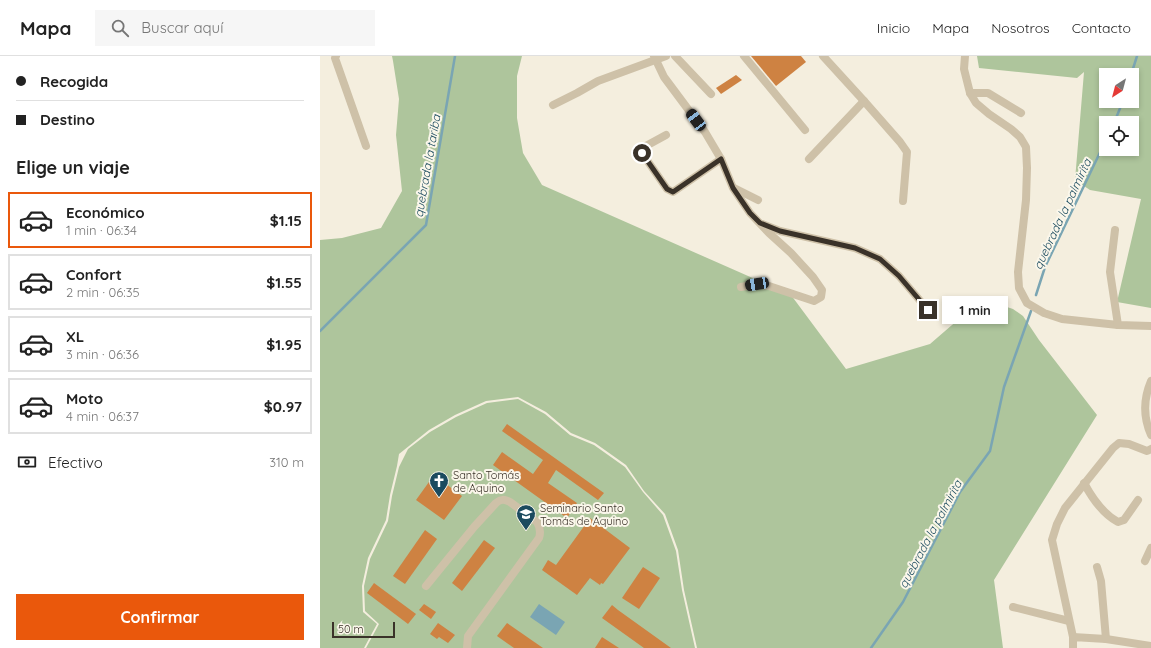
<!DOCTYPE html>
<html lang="es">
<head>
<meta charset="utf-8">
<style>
  :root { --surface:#fff; --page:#f6f6f6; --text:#222; --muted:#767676; --line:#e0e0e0; --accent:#ea580c }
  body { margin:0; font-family:Quicksand,sans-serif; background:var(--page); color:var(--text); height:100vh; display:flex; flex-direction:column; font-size:15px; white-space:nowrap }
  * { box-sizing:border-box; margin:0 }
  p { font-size:13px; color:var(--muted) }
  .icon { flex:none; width:22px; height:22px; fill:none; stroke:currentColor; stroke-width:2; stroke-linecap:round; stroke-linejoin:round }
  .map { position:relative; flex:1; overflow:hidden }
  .drawer { display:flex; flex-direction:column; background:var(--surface); width:320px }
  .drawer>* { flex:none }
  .guide { display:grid; align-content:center; height:88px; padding:0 16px; background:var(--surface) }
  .needle { width:26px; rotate:216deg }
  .tools { position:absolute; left:779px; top:12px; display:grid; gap:8px }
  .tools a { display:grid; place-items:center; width:40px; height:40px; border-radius:0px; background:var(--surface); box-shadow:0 2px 6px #0003; font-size:20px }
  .scale { position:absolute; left:12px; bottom:10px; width:63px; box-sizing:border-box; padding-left:4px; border:2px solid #3a3229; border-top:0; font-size:11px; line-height:14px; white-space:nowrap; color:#3a3229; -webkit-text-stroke:3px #fbf7eb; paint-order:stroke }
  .end { position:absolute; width:18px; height:18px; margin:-9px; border:5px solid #3a3229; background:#fff; box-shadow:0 0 0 2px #fff }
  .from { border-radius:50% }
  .bubble { position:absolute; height:28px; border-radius:0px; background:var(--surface); box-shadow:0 2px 6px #0003; font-size:13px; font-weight:700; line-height:28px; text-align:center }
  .car { position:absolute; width:12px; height:24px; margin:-12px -6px; border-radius:5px; box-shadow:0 0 3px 1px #0007; background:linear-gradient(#222 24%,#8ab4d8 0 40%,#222 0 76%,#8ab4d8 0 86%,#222 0) }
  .guide b { display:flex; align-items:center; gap:14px; height:38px; font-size:15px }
  .guide b+b { border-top:1px solid var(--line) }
  .guide i { width:10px; height:10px; background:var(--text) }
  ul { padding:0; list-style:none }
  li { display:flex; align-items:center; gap:12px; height:56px; margin:0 8px 6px; padding:0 8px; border:2px solid var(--line); border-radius:0px }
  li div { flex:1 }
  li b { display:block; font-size:15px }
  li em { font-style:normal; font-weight:700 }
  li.active { border-color:var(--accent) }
  li>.icon { width:36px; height:36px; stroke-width:1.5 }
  h2 { padding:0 16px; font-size:18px; line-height:48px }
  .pay { display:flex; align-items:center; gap:10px; height:44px; padding:0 16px; font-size:15px }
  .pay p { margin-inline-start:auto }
  .cta { display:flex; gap:8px; margin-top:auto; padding:8px 16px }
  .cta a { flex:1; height:46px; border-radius:0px; background:var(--accent); color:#fff; font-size:16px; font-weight:700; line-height:46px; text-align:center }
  header { display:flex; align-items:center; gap:24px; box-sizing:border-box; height:56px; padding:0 20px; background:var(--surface); border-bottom:1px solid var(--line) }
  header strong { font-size:19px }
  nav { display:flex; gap:22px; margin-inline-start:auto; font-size:14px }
  .search { width:280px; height:36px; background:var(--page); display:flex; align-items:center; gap:10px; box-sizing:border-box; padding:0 14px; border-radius:0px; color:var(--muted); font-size:15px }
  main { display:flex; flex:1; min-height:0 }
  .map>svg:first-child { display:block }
  .green { fill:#aec59c; fill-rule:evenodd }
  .water { fill:#7aa5b3 }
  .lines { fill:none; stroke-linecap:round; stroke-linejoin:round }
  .stream { stroke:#7aa5b3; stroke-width:2.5 }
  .building { fill:#ce8242 }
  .street { stroke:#cec1a8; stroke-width:8 }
  .route { stroke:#3a3229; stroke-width:5 }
  .labels { text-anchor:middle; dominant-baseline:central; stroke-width:4; stroke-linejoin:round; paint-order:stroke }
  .poi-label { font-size:11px; fill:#3a3229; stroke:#fbf7eb; text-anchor:start }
  .water-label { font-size:12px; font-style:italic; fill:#1b4b5f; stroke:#fbf7eb }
</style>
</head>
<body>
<header>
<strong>Mapa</strong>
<div class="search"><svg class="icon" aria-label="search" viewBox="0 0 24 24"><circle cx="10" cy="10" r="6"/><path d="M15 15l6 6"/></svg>Buscar aquí</div>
<nav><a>Inicio</a><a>Mapa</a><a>Nosotros</a><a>Contacto</a></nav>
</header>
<main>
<section class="drawer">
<div class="guide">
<b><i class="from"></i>Recogida</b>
<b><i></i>Destino</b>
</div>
<h2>Elige un viaje</h2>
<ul>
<li class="active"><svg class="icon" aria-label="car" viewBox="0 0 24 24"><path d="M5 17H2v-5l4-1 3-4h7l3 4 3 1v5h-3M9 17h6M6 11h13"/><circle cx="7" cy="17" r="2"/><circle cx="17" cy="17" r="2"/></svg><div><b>Económico</b><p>1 min · 06:34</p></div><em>$1.15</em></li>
<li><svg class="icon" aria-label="car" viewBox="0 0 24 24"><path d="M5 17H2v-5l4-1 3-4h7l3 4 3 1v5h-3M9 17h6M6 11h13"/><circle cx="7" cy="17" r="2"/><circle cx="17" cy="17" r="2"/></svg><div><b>Confort</b><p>2 min · 06:35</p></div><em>$1.55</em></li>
<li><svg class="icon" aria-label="car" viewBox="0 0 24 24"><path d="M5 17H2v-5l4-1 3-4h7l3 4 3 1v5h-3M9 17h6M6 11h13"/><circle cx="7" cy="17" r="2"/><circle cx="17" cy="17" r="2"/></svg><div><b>XL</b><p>3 min · 06:36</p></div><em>$1.95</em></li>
<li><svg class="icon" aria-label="car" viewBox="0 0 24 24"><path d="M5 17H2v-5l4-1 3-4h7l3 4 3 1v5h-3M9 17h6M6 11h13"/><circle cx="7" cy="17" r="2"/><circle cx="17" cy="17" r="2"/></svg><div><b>Moto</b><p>4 min · 06:37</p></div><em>$0.97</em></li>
</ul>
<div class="pay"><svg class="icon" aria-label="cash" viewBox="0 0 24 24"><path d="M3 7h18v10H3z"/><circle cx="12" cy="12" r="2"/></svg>Efectivo<p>310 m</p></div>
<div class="cta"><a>Confirmar</a></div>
</section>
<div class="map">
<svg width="831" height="592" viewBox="0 0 831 592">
  <rect width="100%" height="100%" fill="#f4eede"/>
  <!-- green -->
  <g class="green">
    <polygon points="72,0 202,0 197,20 197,62 203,97 222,129 471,239 526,313 610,288 654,250 675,247 693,253 703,260 719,284 777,359 674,524 683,592 377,592 364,534 358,494 345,458 324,435 306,409 275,387 251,377 226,356 198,341 166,345 135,359 109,374 79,398 77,410 70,439 66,464 48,502 42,530 43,556 57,568 44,592 0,592 0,184 22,182 61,172 82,135 76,79 79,43 73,5"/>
    <path d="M 657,0 L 831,0 L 831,252 L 797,246 L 821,143 L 770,134 L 755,124 L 764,16 L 757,22 L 659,12 ZM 786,19 L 812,19 L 812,45 L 786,45 ZM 786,67 L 812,67 L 812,93 L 786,93 Z"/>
    <polygon points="198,343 225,358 250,379 274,389 305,411 323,436 343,459 356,495 362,534 375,592 46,592 59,568 45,555 44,530 50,503 68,465 72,440 79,411 88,393 110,376 136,361 167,347"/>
  </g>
  <!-- water -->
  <polygon class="water" points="219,548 245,566 236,579 210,561"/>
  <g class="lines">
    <!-- stream -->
    <g class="stream">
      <polyline points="811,19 817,0"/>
      <polyline points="794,67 803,45"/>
      <polyline points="716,239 725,211 786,84"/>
      <polyline points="0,275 106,169 135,0"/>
      <polyline points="551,592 583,546 640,436 670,395 684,331 711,255"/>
    </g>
  </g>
  <!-- building -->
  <g class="building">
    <polygon points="431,0 481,0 486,6 456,30"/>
    <polygon points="416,19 422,24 401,38 396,32"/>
    <polygon points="187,368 284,437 278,444 236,414 228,427 257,447 247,462 173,409 182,396 213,418 223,404 182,375"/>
    <polygon points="114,419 142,440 124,464 96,444"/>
    <polygon points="270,462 310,492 283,528 281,527 280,529 270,522 257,539 222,514 228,504 236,509"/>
    <polygon points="105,474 117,483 85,528 73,520"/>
    <polygon points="164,484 175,492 142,535 132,527"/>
    <polygon points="323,511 340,522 319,553 302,542"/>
    <polygon points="54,527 96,558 88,568 47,537"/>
    <polygon points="104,548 116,556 111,563 99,554"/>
    <polygon points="292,549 298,554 351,592 324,592 282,562"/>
    <polygon points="118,567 135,579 128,587 119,581 117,583 110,578"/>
    <polygon points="187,567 223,592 194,592 177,580"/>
    <polygon points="282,581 299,592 275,592"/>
  </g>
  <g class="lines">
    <!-- street -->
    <g class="street">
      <polyline points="16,0 15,2 46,90"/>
      <polyline points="334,0 344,21 385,76 401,103 413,132 430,157 449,177 471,197 493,221 502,234 501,241 494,245 449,230 437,228 421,231"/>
      <polyline points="355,0 391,38"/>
      <polyline points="424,0 485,74"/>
      <polyline points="503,0 544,45 580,86 587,96 583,145"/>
      <polyline points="645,0 644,13 650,37 656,47 669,58 691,73 700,81 706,91 707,112 706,144 698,216 699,232 707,247 724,257 742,263 798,269"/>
      <polyline points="650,37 668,37 701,57"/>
      <polyline points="233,49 257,37 278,25 346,0"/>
      <polyline points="346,79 324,91 322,97 347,133 353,136 401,103"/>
      <polyline points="489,103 544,45"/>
      <polyline points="414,132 438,144"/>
      <polyline points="442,168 460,175 535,192 560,203 579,220 608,254"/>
      <polyline points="795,174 790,216 798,269 831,270"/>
      <path d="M 831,325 C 823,344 823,361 831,379"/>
      <path d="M 764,427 C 772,442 783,458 798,466 L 804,464 L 818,444"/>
      <polyline points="825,505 831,492"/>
      <polyline points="777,511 781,525 786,583"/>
      <path d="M 106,530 L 154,471 L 176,447 C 181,443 184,443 190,446 L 217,466 C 220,471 221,476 219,482 L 148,580 L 147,592"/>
      <polyline points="693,551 749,565"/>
      <polyline points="753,581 732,484 737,468 745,452 793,392 799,387 809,388 827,395 831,393"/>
      <polyline points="753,592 753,581 786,583 831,590"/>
    </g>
  </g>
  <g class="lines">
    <!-- route -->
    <polyline class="route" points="322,97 347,133 353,136 401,103 413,132 430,157 440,167 460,175 535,192 560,203 579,220 608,254"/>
  </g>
  <!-- icons -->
  <defs>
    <g id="church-pin" transform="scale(1)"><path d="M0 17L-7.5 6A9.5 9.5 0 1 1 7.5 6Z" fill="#1b4b5f" stroke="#fbf7eb"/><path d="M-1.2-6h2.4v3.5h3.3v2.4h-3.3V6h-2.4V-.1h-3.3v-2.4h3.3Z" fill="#fff"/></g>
    <g id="university-pin" transform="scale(1)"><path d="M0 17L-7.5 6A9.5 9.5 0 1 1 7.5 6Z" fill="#1b4b5f" stroke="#fbf7eb"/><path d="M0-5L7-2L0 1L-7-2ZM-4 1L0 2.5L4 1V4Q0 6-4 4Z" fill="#fff"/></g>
  </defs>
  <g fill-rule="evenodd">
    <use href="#church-pin" x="119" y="425"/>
    <use href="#university-pin" x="206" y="458"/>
  </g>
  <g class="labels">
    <!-- poi labels -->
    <g class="poi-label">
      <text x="133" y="419">Santo Tomás<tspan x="133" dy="13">de Aquino</tspan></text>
      <text x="220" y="452">Seminario Santo<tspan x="220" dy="13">Tomás de Aquino</tspan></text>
    </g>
    <!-- water labels -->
    <g class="water-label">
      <text transform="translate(107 110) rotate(-80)">quebrada la tariba</text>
      <text transform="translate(742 158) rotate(-65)">quebrada la palmirita</text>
      <text transform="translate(610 478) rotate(-62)">quebrada la palmirita</text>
    </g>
  </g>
</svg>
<div class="tools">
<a><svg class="needle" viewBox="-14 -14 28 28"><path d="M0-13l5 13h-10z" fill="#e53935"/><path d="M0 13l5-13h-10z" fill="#767676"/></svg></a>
<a><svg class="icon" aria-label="locate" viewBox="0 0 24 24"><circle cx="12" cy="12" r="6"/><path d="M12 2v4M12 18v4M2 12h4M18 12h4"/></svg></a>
</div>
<div class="scale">50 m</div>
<i class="end from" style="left:322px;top:97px"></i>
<i class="end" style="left:608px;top:254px"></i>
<div class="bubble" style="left:622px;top:240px;width:66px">1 min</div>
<i class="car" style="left:376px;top:64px;rotate:323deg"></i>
<i class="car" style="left:437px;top:228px;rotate:261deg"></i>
</div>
</main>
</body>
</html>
